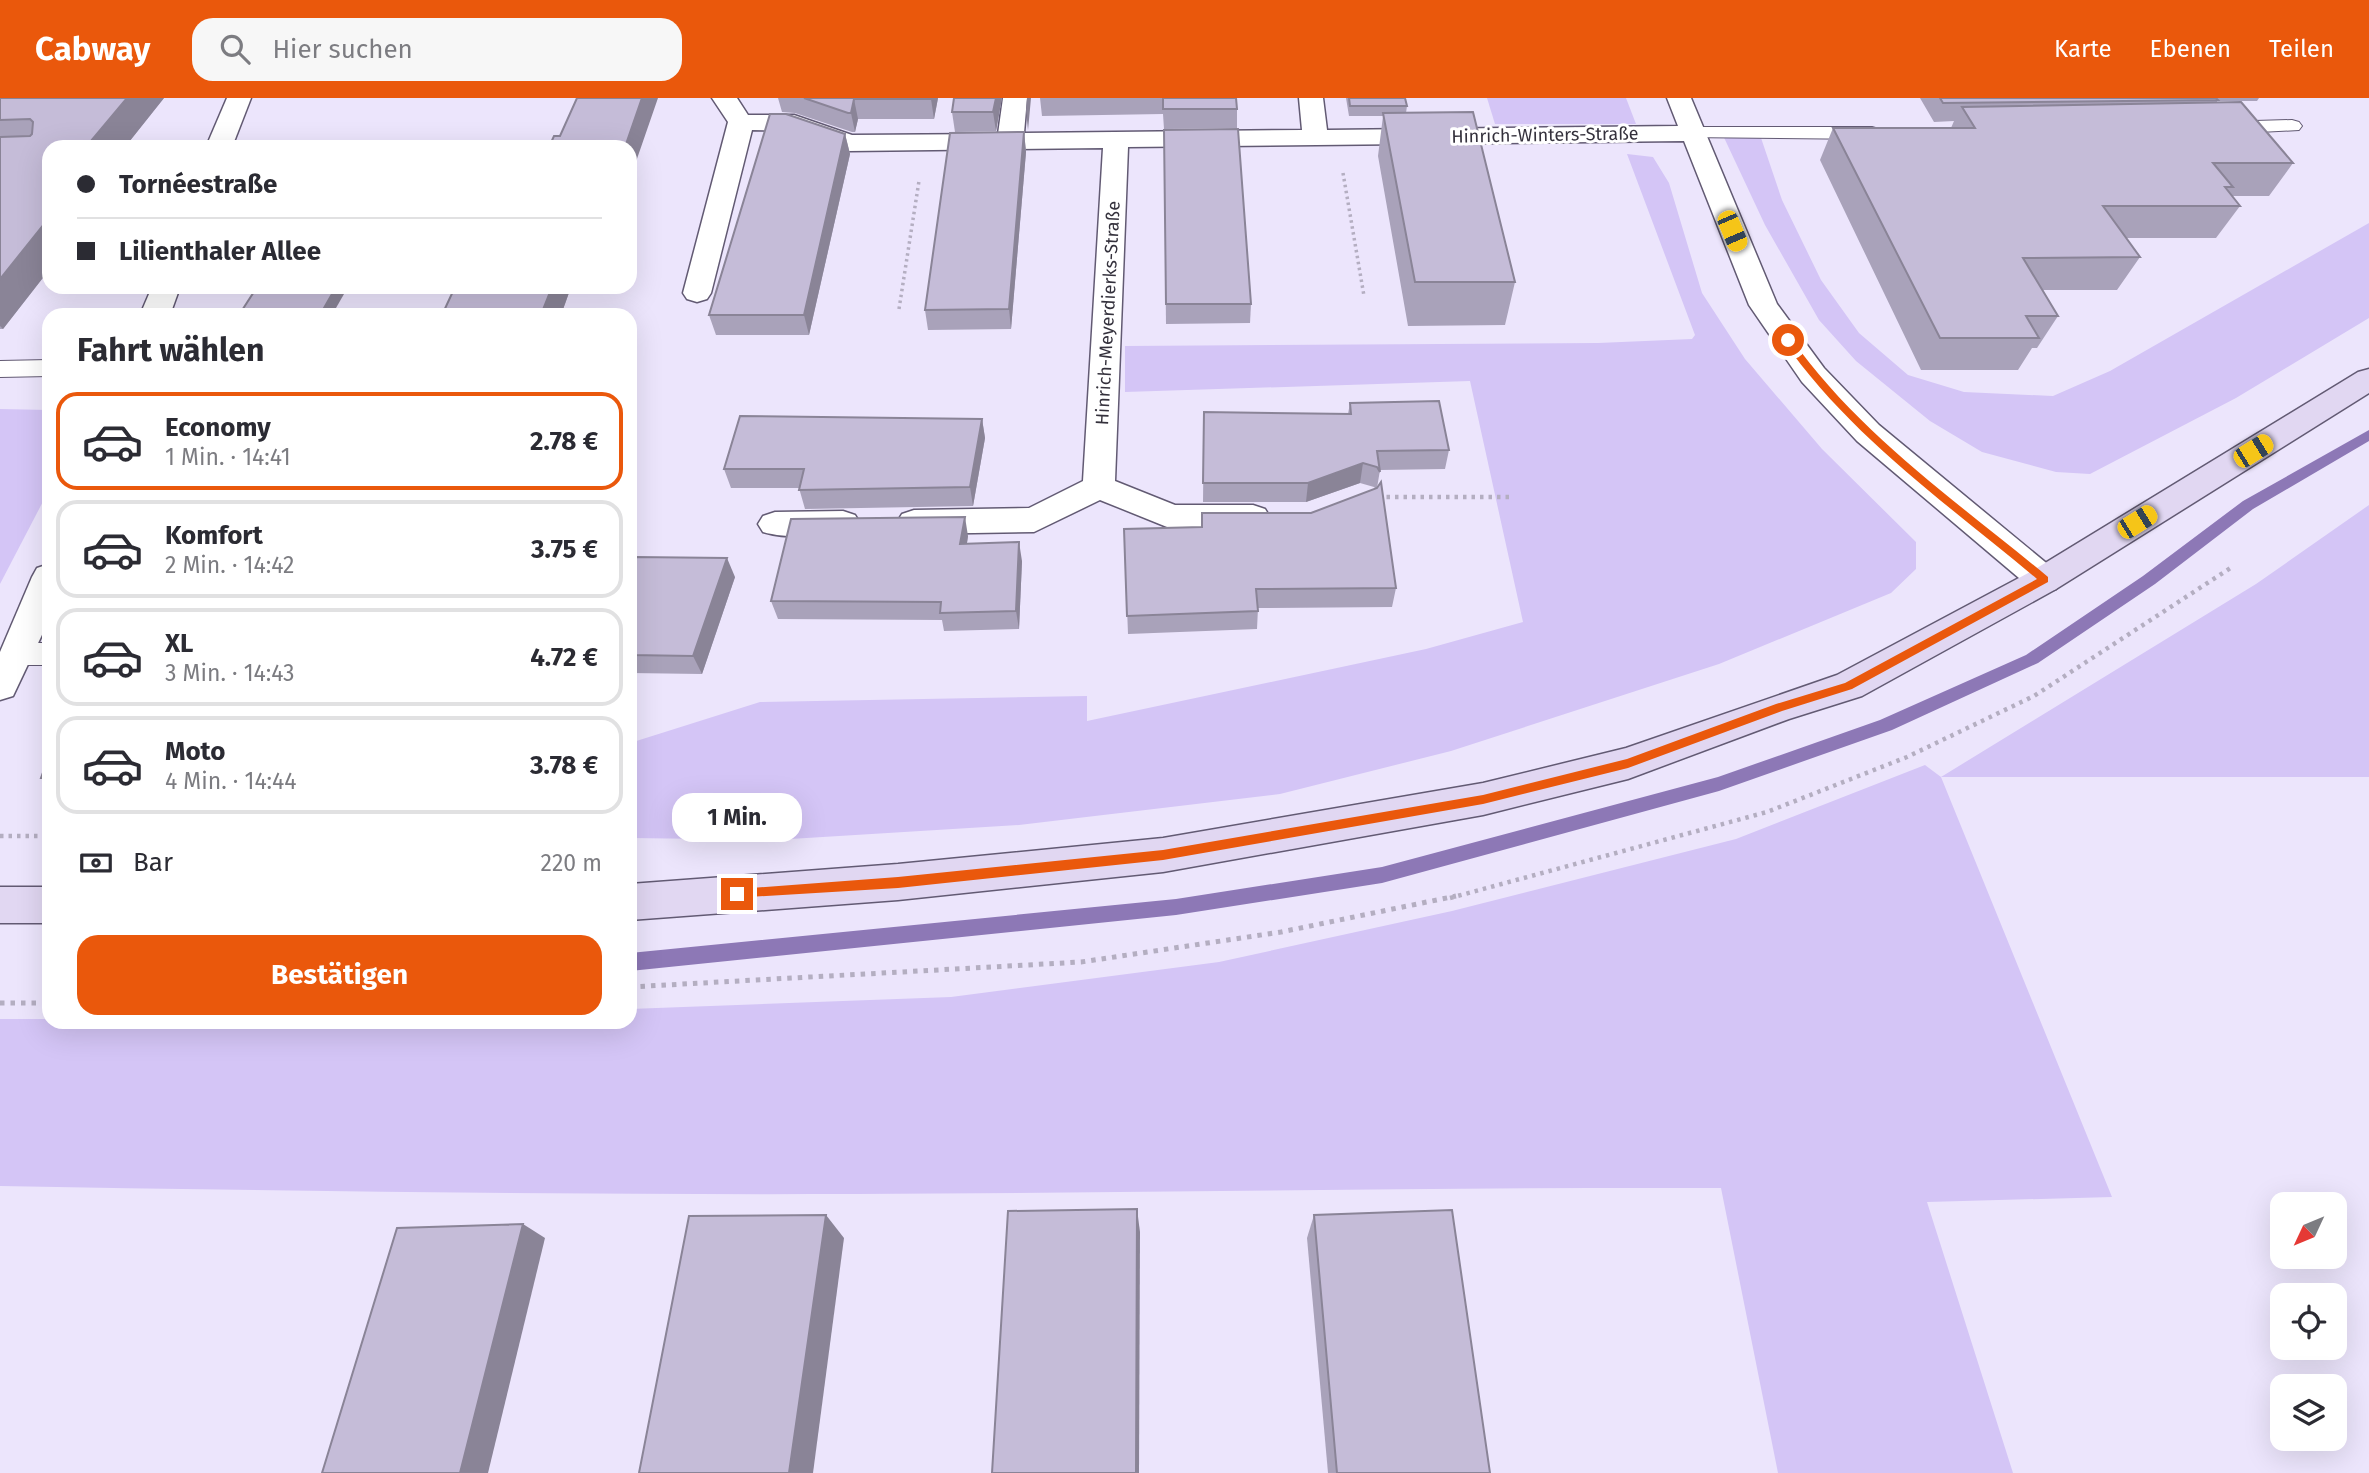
<!DOCTYPE html>
<html lang="de">
<head>
<meta charset="utf-8">
<style>
  :root { --surface:#fff; --page:#f7f7f7; --text:#2b2b33; --muted:#7c7c81; --line:#e1e1e2; --accent:#ea580c }
  body { margin:0; font-family:"Fira Sans",sans-serif; background:var(--page); color:var(--text); height:100vh; display:flex; flex-direction:column; font-size:26px; white-space:nowrap }
  * { box-sizing:border-box; margin:0 }
  p { font-size:23px; color:var(--muted) }
  .icon { flex:none; width:38px; height:38px; fill:none; stroke:currentColor; stroke-width:2; stroke-linecap:round; stroke-linejoin:round }
  .map { position:relative; flex:1; overflow:hidden }
  .side { position:absolute; left:42px; top:210px; width:595px; height:721px; display:flex; flex-direction:column; background:var(--surface); border-radius:21px; box-shadow:0 7px 28px #0002 }
  .side>* { flex:none }
  .hud { position:absolute; left:42px; top:42px; width:595px; height:154px; border-radius:21px; box-shadow:0 7px 28px #0002; display:grid; align-content:center; height:154px; padding:0 35px; background:var(--surface) }
  .needle { width:46px; rotate:226deg }
  .buttons { position:absolute; left:2270px; top:1094px; display:grid; gap:14px }
  .buttons a { display:grid; place-items:center; width:77px; height:77px; border-radius:14px; background:var(--surface); box-shadow:0 7px 28px #0002; font-size:35px }
  .end { position:absolute; width:32px; height:32px; margin:-16px; border:9px solid #ea580c; background:#fff; box-shadow:0 0 0 4px #fff }
  .from { border-radius:50% }
  .bubble { position:absolute; height:49px; border-radius:21px; background:var(--surface); box-shadow:0 7px 28px #0002; font-size:23px; font-weight:700; line-height:49px; text-align:center }
  .car { position:absolute; width:21px; height:42px; margin:-21px -10px; border-radius:9px; box-shadow:0 0 5px 2px #0007; background:linear-gradient(#f5c518 24%,#345 0 40%,#f5c518 0 76%,#345 0 86%,#f5c518 0) }
  .hud b { display:flex; align-items:center; gap:24px; height:66px; font-size:26px }
  .hud b+b { border-top:2px solid var(--line) }
  .hud i { width:18px; height:18px; background:var(--text) }
  ul { padding:0; list-style:none }
  li { display:flex; align-items:center; gap:21px; height:98px; margin:0 14px 10px; padding:0 21px; border:4px solid var(--line); border-radius:21px }
  li div { flex:1 }
  li b { display:block; font-size:26px }
  li em { font-style:normal; font-weight:700 }
  li.selected { border-color:var(--accent) }
  li>.icon { width:63px; height:63px; stroke-width:1.5 }
  h2 { padding:0 35px; font-size:32px; line-height:84px }
  .pay { display:flex; align-items:center; gap:18px; height:77px; padding:0 35px; font-size:26px }
  .pay p { margin-inline-start:auto }
  .action { display:flex; gap:14px; margin-top:auto; padding:14px 35px }
  .action a { flex:1; height:80px; border-radius:21px; background:var(--accent); color:#fff; font-size:28px; font-weight:700; line-height:80px; text-align:center }
  header { display:flex; align-items:center; gap:42px; box-sizing:border-box; height:98px; padding:0 35px; background:var(--accent); color:#fff }
  header strong { font-size:33px }
  nav { display:flex; gap:38px; margin-inline-start:auto; font-size:24px }
  .search { width:490px; height:63px; background:var(--page); display:flex; align-items:center; gap:18px; box-sizing:border-box; padding:0 24px; border-radius:21px; color:var(--muted); font-size:26px }
  .map>svg:first-child { display:block }
  .green { fill:#d4c5f6 }
  .lines { fill:none; stroke-linecap:round; stroke-linejoin:round }
  .stream { fill:#8d78b6; fill-rule:evenodd }
  .lane-casing { stroke:#625a73; stroke-width:2 }
  .street-casing { stroke:#625a73; stroke-width:3 }
  .secondary-casing { stroke:#625a73; stroke-width:3 }
  .path-far2 { stroke:#b4aec1; stroke-width:3.5; stroke-dasharray:2.5 3.5; stroke-linecap:butt }
  .path-far1 { stroke:#b4aec1; stroke-width:4.5; stroke-dasharray:3.5 5; stroke-linecap:butt }
  .path { stroke:#b4aec1; stroke-width:5; stroke-dasharray:4.5 6; stroke-linecap:butt }
  .lane { fill:#fff; fill-rule:evenodd }
  .street { fill:#fff; fill-rule:evenodd }
  .secondary { fill:#e1d7f2; fill-rule:evenodd }
  .wall { fill:#a9a2ba }
  .shaded-wall { fill:#8a8497 }
  .building { fill:#c5bcd8; stroke:#8a8497; stroke-width:2 }
  .route { fill:#ea580c }
  .labels { text-anchor:middle; dominant-baseline:central; stroke-width:6; stroke-linejoin:round; paint-order:stroke }
  .far-street-label { font-size:18px; fill:#34313c; stroke:#fff }
</style>
</head>
<body>
<header>
<strong>Cabway</strong>
<div class="search"><svg class="icon" aria-label="search" viewBox="0 0 24 24"><circle cx="10" cy="10" r="6"/><path d="M15 15l6 6"/></svg>Hier suchen</div>
<nav><a>Karte</a><a>Ebenen</a><a>Teilen</a></nav>
</header>
<div class="map">
<svg width="2369" height="1375" viewBox="0 0 2369 1375">
  <rect width="100%" height="100%" fill="#ece5fc"/>
  <!-- green -->
  <g class="green">
    <polygon points="1487,0 1626,0 1636,26 1495,26"/>
    <polygon points="1720,31 1759,34 1782,102 1821,182 1859,235 1908,277 1964,294 2053,298 2110,273 2369,125 2369,220 2236,300 2090,376 2056,374 1982,354 1930,323 1856,263 1819,222 1765,127"/>
    <polygon points="1627,56 1653,59 1669,85 1702,195 1745,261 1822,351 1916,444 1916,471 1891,495 1719,566 1451,653 1280,696 1019,727 774,742 630,740 630,645 760,604 1087,598 1087,623 1426,551 1523,524 1470,283 1125,294 1125,248 1598,245 1692,241 1695,237"/>
    <polygon points="0,311 49,312 49,392 0,486"/>
    <path d="M 2369,407 L 2369,679 L 1941,679 L 2112,1099 L 1927,1104 L 2013,1375 L 1778,1375 L 1721,1090 C 1433,1089 1145,1095 856,1096 C 571,1097 285,1093 0,1088 L 0,921 L 49,921 L 49,924 L 630,924 L 630,911 L 951,899 L 1219,864 L 1452,813 L 1736,741 L 1925,667 L 1941,679 L 2256,486 Z"/>
  </g>
  <g class="lines">
    <!-- stream -->
    <polygon class="stream" points="2369,332 2369,343 2253,411 2155,486 2038,565 1892,632 1719,693 1382,785 1176,817 630,873 630,855 1176,801 1382,769 1718,679 1880,622 2026,557 2143,478 2243,403"/>
    <!-- lane casing -->
    <g class="lane-casing">
      <g id="lane">
        <polygon points="2292,22 2299,24 2302,28 2299,32 2221,36 2214,34 2211,30 2214,26 2221,24"/>
        <polygon points="1691,29 1872,29 1879,31 1882,35 1879,39 1872,41 1684,39 1681,35 1684,31"/>
        <polygon points="49,262 49,278 0,279 0,263"/>
        <polygon points="17,545 49,545 49,567 17,567 7,564 2,556 7,548"/>
      </g>
    </g>
    <!-- street casing -->
    <g class="street-casing">
      <g id="street">
        <polygon points="227,0 251,0 232,49 206,49"/>
        <polygon points="712,0 737,0 748,17 794,17 852,37 998,36 1003,0 1027,0 1024,35 1302,32 1299,0 1323,0 1327,32 1678,28 1667,0 1691,0 1777,206 1824,270 1879,327 2056,473 2061,482 2056,491 2044,495 2032,491 1857,343 1802,284 1749,207 1684,43 1128,49 1115,383 1175,407 1253,407 1265,411 1270,419 1265,427 1253,431 1172,431 1100,402 1034,434 914,436 902,432 897,424 902,416 914,412 1029,410 1083,383 1103,50 849,53 791,33 752,32 711,195 707,201 697,204 687,201 683,195 728,24"/>
        <polygon points="152,189 180,189 170,217 140,217"/>
        <path d="M 843,413 L 855,417 L 860,425 L 855,433 C 832,440 786,441 763,434 L 758,426 L 763,418 L 775,414 Z"/>
        <polygon points="49,466 49,522 13,598 0,602 0,554 32,479 37,470"/>
      </g>
    </g>
    <!-- secondary casing -->
    <g class="secondary-casing">
      <g id="secondary">
        <polygon points="2369,271 2369,295 2056,491 1862,598 1789,621 1628,681 1483,717 1163,774 898,802 630,822 630,786 898,766 1163,740 1483,685 1626,650 1837,577 2032,473 2358,274"/>
        <rect x="0" y="789" width="49" height="36"/>
      </g>
    </g>
    <!-- path-far2 -->
    <g class="path-far2">
      <polyline points="1343,75 1364,198"/>
      <polyline points="899,211 919,83"/>
    </g>
    <!-- path-far1 -->
    <g class="path-far1">
      <polyline points="1378,399 1510,399"/>
      <polyline points="0,738 49,738"/>
      <polyline points="1450,800 1767,714 1907,659 2034,598 2232,469"/>
    </g>
    <!-- path -->
    <g class="path">
      <polyline points="630,889 1081,864 1281,834 1456,798"/>
      <polyline points="0,905 49,905"/>
    </g>
    <!-- lane -->
    <use href="#lane" class="lane"/>
    <!-- street -->
    <use href="#street" class="street"/>
    <!-- secondary -->
    <use href="#secondary" class="secondary"/>
  </g>
  <!-- wall -->
  <g class="wall">
    <polygon points="0,0 164,0 125,49 49,49 49,172 3,231 0,231"/>
    <polygon points="778,0 938,0 934,21 858,21 855,34 852,34 795,15 782,14"/>
    <polygon points="954,0 1002,0 996,33 955,34 952,14"/>
    <polygon points="1040,0 1236,0 1237,11 1237,30 1164,31 1163,16 1042,18"/>
    <polygon points="1346,0 1405,0 1407,8 1406,15 1515,184 1505,227 1408,228 1378,58 1383,18 1349,18"/>
    <polygon points="1920,0 2259,0 2257,3 2217,3 2217,4 2293,65 2269,98 2232,98 2240,108 2216,140 2126,140 2140,159 2117,192 2043,192 2058,218 2037,250 2032,250 2018,272 1921,272 1820,62 1833,30 1951,30 1954,23 1934,24"/>
    <polygon points="1164,32 1251,206 1250,225 1166,226"/>
    <polygon points="1024,34 1026,54 1011,231 928,232 925,212"/>
    <polygon points="845,36 850,56 809,237 716,237 709,217"/>
    <polygon points="455,189 571,189 561,217 442,217"/>
    <polygon points="1350,305 1449,352 1445,371 1380,372 1377,390 1396,490 1392,509 1258,510 1257,531 1128,536 1124,431 1202,429 1311,415 1376,391 1374,389 1360,385 1306,404 1203,404 1204,314 1348,316"/>
    <polygon points="982,321 985,340 973,408 805,411 799,390 731,390 724,371"/>
    <polygon points="968,438 967,445 1022,463 1019,531 944,533 942,522 778,521 771,503"/>
    <polygon points="630,469 735,479 702,576 630,575"/>
    <polygon points="49,658 49,685 41,680"/>
    <polygon points="1314,1117 1490,1375 1328,1375 1307,1140"/>
  </g>
  <!-- shaded-wall -->
  <g class="shaded-wall">
    <polygon points="127,0 164,0 125,49 86,49"/>
    <polygon points="642,0 658,0 630,81 630,49 625,49"/>
    <polygon points="931,0 938,0 934,21 931,1"/>
    <polygon points="996,0 1002,0 996,33 993,14"/>
    <polygon points="1027,0 1031,0 1028,32 1026,13"/>
    <polygon points="854,1 858,21 855,34 851,15"/>
    <polygon points="1024,34 1026,54 1011,231 1009,211"/>
    <polygon points="845,36 850,56 809,237 804,217"/>
    <polygon points="630,86 635,99 630,113"/>
    <polygon points="49,120 49,172 3,231 0,228 0,181"/>
    <polygon points="336,189 348,189 332,217 320,217"/>
    <polygon points="552,189 571,189 561,217 544,217 542,214"/>
    <polygon points="982,321 985,340 973,408 970,389"/>
    <polygon points="1363,365 1360,385 1306,404 1308,385"/>
    <polygon points="965,419 968,438 964,464 960,446"/>
    <polygon points="1019,444 1022,463 1019,531 1016,513"/>
    <polygon points="727,460 735,479 702,576 693,558"/>
    <polygon points="1137,1111 1140,1134 1139,1375 1136,1375"/>
    <polygon points="826,1117 844,1140 813,1375 789,1375"/>
    <polygon points="523,1126 545,1140 488,1375 460,1375"/>
  </g>
  <!-- building -->
  <g class="building">
    <polygon points="0,0 127,0 86,49 49,49 49,120 0,181 0,39 30,38 32,36 33,24 30,21 0,22"/>
    <polygon points="577,0 642,0 625,49 549,49 554,38 560,38"/>
    <polygon points="804,0 931,0 931,1 854,1 851,15 848,15"/>
    <polygon points="954,0 996,0 993,14 952,14"/>
    <polygon points="1163,0 1236,0 1237,11 1163,11"/>
    <polygon points="1349,0 1405,0 1407,8 1350,8"/>
    <polygon points="1940,0 2216,0 2218,2 1943,5"/>
    <polygon points="2241,4 2293,65 2213,65 2233,89 2225,89 2240,108 2103,108 2140,159 2023,160 2058,218 2026,218 2039,240 1940,240 1833,30 1975,30 1962,9"/>
    <polygon points="1473,14 1515,184 1415,184 1383,15"/>
    <polygon points="770,16 786,16 845,36 804,217 709,217"/>
    <polygon points="1238,31 1251,206 1166,206 1164,32"/>
    <polygon points="1024,34 1009,211 925,212 950,35"/>
    <polygon points="257,189 336,189 320,217 239,217"/>
    <polygon points="455,189 552,189 542,214 442,217"/>
    <polygon points="1439,303 1449,352 1377,353 1380,374 1377,369 1363,365 1308,385 1203,385 1204,314 1351,316 1350,305"/>
    <polygon points="740,318 982,321 970,389 799,392 804,371 724,371"/>
    <polygon points="1381,384 1396,490 1256,491 1258,513 1127,518 1124,431 1202,429 1202,415 1311,415 1377,390"/>
    <polygon points="965,419 960,446 1019,444 1016,513 940,515 941,504 771,503 791,421"/>
    <polygon points="634,459 727,460 693,558 630,557 630,469"/>
    <polygon points="49,658 49,680 41,680"/>
    <polygon points="1137,1111 1136,1375 992,1375 1008,1113"/>
    <polygon points="1452,1112 1490,1375 1337,1375 1314,1117"/>
    <polygon points="826,1117 789,1375 639,1375 689,1118"/>
    <polygon points="523,1126 460,1375 322,1375 397,1130"/>
  </g>
  <!-- route -->
  <path class="route" d="M 1785,240 L 1791,240 C 1858,336 1959,405 2048,479 L 2048,484 L 1852,591 L 1782,613 L 1628,670 L 1483,706 L 1163,762 L 898,790 L 733,800 L 733,793 L 737,791 L 898,779 L 1163,752 L 1483,697 L 1627,661 L 1776,606 L 1845,585 L 2037,481 C 1949,407 1849,338 1783,242 Z"/>
  <g class="labels">
    <!-- far-street labels -->
    <g class="far-street-label">
      <text transform="translate(1545 37) rotate(-1)">Hinrich-Winters-Straße</text>
      <text transform="translate(1108 215) rotate(-87)">Hinrich-Meyerdierks-Straße</text>
    </g>
  </g>
</svg>
<div class="buttons">
<a><svg class="needle" viewBox="-14 -14 28 28"><path d="M0-13l5 13h-10z" fill="#e53935"/><path d="M0 13l5-13h-10z" fill="#7c7c81"/></svg></a>
<a><svg class="icon" aria-label="locate" viewBox="0 0 24 24"><circle cx="12" cy="12" r="6"/><path d="M12 2v4M12 18v4M2 12h4M18 12h4"/></svg></a>
<a><svg class="icon" aria-label="layers" viewBox="0 0 24 24"><path d="M12 4l9 5-9 5-9-5zM3 14l9 5 9-5"/></svg></a>
</div>
<i class="end from" style="left:1788px;top:242px"></i>
<i class="end" style="left:737px;top:796px"></i>
<div class="bubble" style="left:672px;top:695px;width:130px">1 Min.</div>
<i class="car" style="left:1732px;top:133px;rotate:157deg"></i>
<i class="car" style="left:2253px;top:353px;rotate:58deg"></i>
<i class="car" style="left:2137px;top:424px;rotate:58deg"></i>
<div class="hud">
<b><i class="from"></i>Tornéestraße</b>
<b><i></i>Lilienthaler Allee</b>
</div>
<section class="side">
<h2>Fahrt wählen</h2>
<ul>
<li class="selected"><svg class="icon" aria-label="car" viewBox="0 0 24 24"><path d="M5 17H2v-5l4-1 3-4h7l3 4 3 1v5h-3M9 17h6M6 11h13"/><circle cx="7" cy="17" r="2"/><circle cx="17" cy="17" r="2"/></svg><div><b>Economy</b><p>1 Min. · 14:41</p></div><em>2.78 €</em></li>
<li><svg class="icon" aria-label="car" viewBox="0 0 24 24"><path d="M5 17H2v-5l4-1 3-4h7l3 4 3 1v5h-3M9 17h6M6 11h13"/><circle cx="7" cy="17" r="2"/><circle cx="17" cy="17" r="2"/></svg><div><b>Komfort</b><p>2 Min. · 14:42</p></div><em>3.75 €</em></li>
<li><svg class="icon" aria-label="car" viewBox="0 0 24 24"><path d="M5 17H2v-5l4-1 3-4h7l3 4 3 1v5h-3M9 17h6M6 11h13"/><circle cx="7" cy="17" r="2"/><circle cx="17" cy="17" r="2"/></svg><div><b>XL</b><p>3 Min. · 14:43</p></div><em>4.72 €</em></li>
<li><svg class="icon" aria-label="car" viewBox="0 0 24 24"><path d="M5 17H2v-5l4-1 3-4h7l3 4 3 1v5h-3M9 17h6M6 11h13"/><circle cx="7" cy="17" r="2"/><circle cx="17" cy="17" r="2"/></svg><div><b>Moto</b><p>4 Min. · 14:44</p></div><em>3.78 €</em></li>
</ul>
<div class="pay"><svg class="icon" aria-label="cash" viewBox="0 0 24 24"><path d="M3 7h18v10H3z"/><circle cx="12" cy="12" r="2"/></svg>Bar<p>220 m</p></div>
<div class="action"><a>Bestätigen</a></div>
</section>
</div>
</body>
</html>
